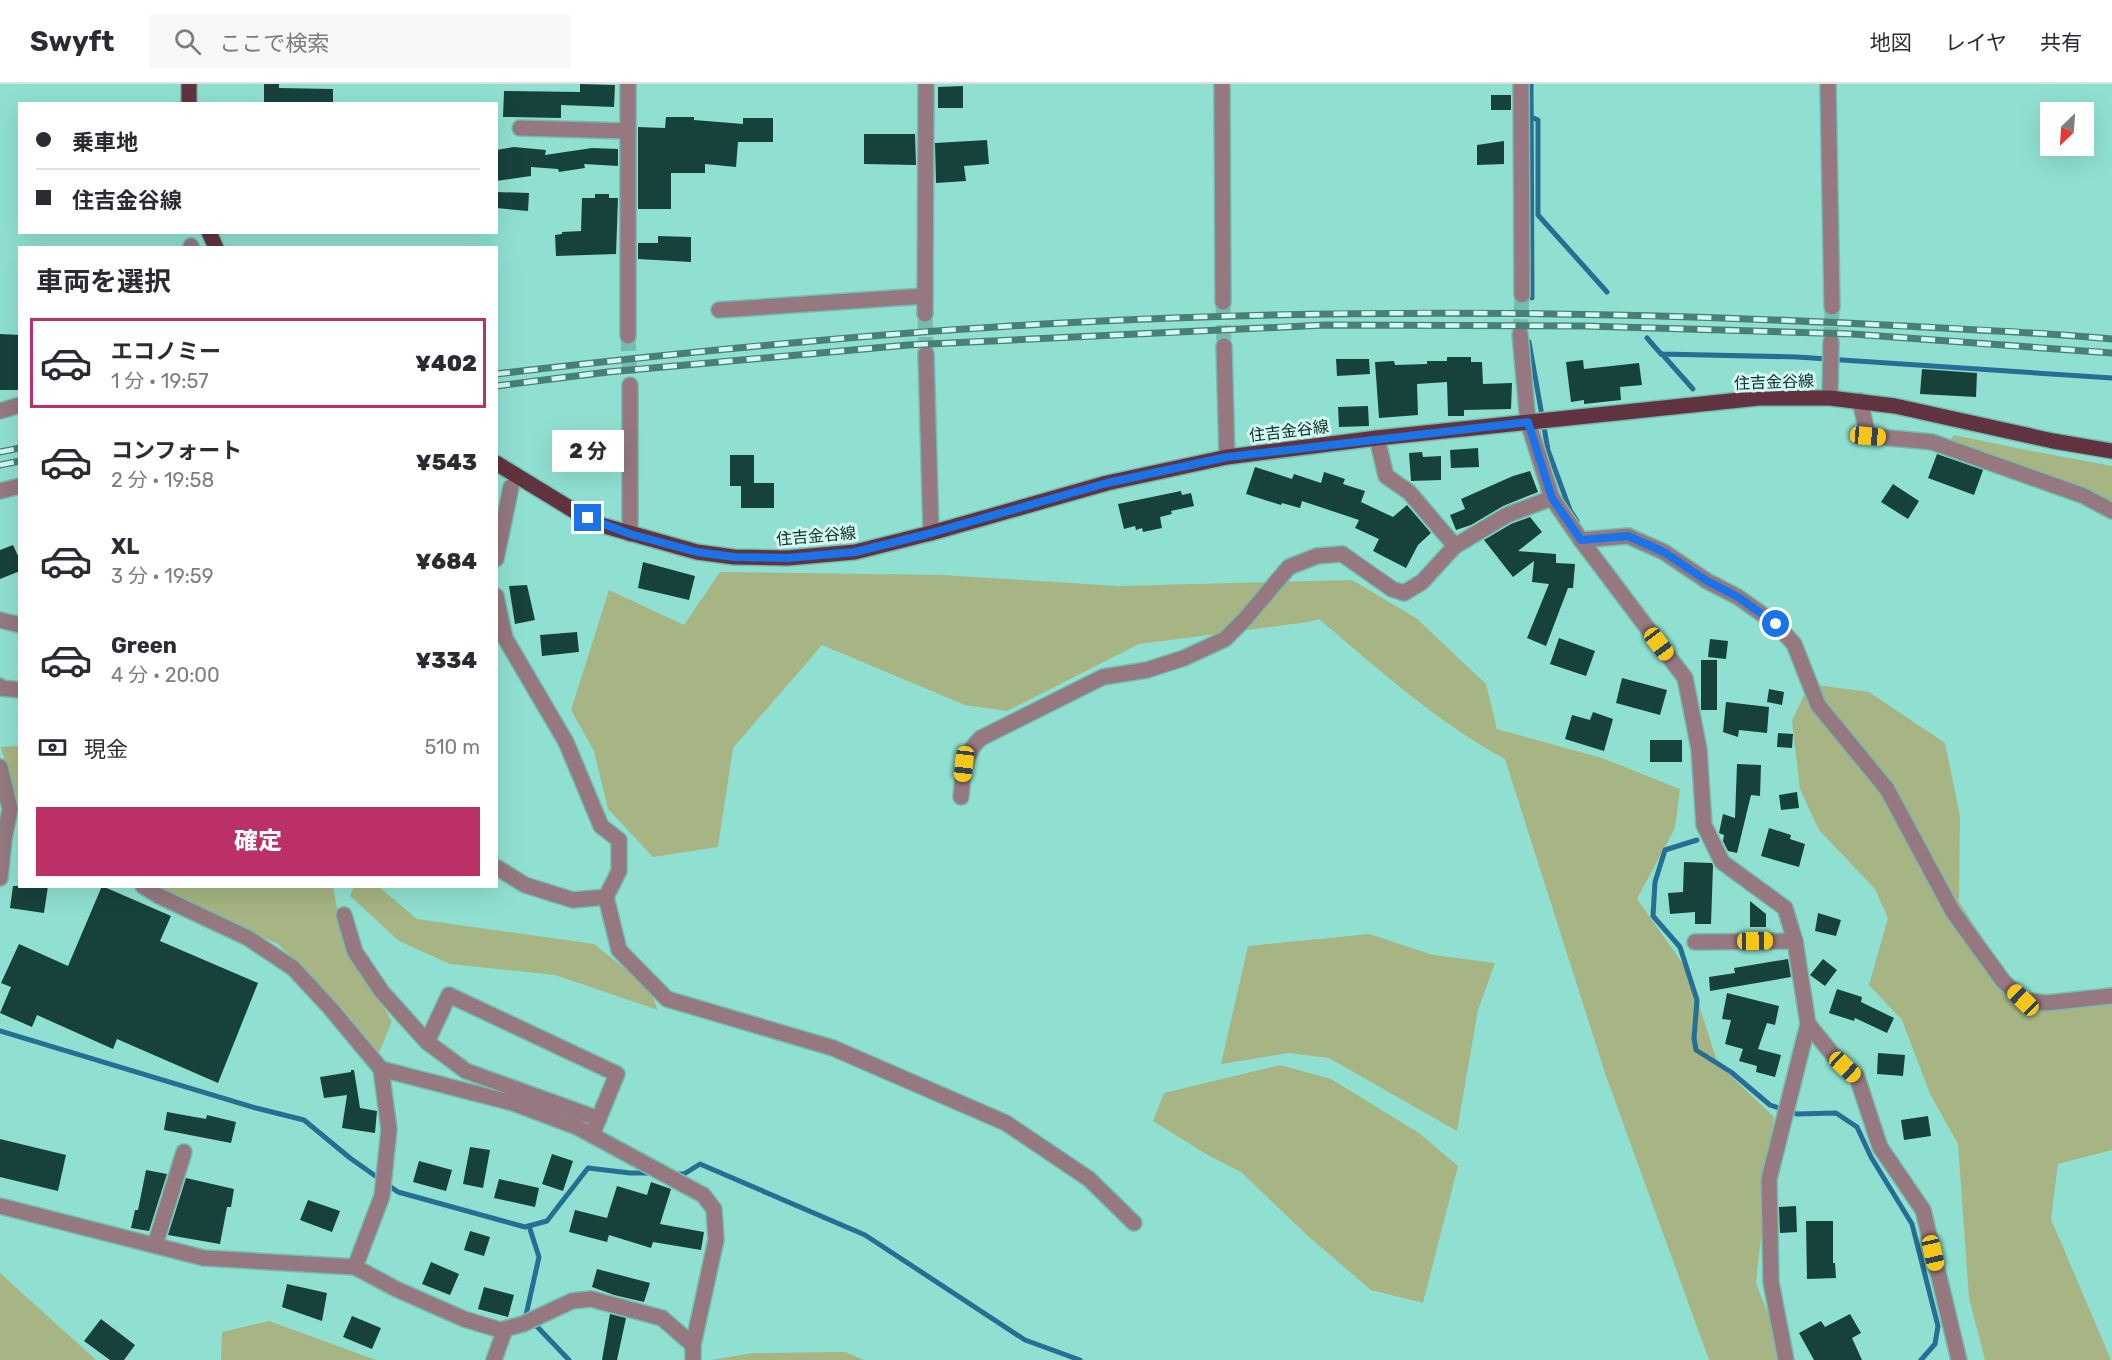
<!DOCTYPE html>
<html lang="ja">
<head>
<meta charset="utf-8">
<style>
  :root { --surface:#fff; --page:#f7f7f7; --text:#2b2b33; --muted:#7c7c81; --line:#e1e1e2; --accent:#bb3067 }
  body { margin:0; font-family:Rubik,"Noto Sans JP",sans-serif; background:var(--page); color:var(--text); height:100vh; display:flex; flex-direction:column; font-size:22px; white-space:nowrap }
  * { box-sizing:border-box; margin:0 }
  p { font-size:20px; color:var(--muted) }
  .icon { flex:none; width:33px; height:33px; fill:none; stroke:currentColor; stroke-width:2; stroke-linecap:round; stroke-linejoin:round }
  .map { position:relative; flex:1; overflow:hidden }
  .details { position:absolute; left:18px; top:162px; width:480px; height:642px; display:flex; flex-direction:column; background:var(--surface); border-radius:0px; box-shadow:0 6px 24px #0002 }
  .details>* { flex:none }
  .guide { position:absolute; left:18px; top:18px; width:480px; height:132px; border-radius:0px; box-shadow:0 6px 24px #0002; display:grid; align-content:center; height:132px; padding:0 18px; background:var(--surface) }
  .needle { width:39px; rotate:205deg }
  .controls { position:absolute; left:2040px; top:18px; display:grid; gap:12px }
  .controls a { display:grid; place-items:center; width:54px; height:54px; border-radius:0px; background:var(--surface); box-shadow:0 6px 24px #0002; font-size:30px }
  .end { position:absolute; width:27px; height:27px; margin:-14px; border:8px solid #1a73e8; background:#fff; box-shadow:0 0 0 3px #fff }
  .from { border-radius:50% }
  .bubble { position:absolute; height:42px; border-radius:0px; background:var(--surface); box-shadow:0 6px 24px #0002; font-size:20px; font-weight:800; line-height:42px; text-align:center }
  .car { position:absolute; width:18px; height:36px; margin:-18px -9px; border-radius:8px; box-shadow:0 0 4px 2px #0007; background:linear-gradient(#f5c518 24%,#345 0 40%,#f5c518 0 76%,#345 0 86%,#f5c518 0) }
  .guide b { display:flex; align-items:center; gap:21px; height:57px; font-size:22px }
  .guide b+b { border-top:2px solid var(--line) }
  .guide i { width:15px; height:15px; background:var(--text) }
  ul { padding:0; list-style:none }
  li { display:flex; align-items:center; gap:18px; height:90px; margin:0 12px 9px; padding:0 6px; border:3px solid transparent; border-radius:0px }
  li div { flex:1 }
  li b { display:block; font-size:22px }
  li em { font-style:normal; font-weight:800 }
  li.on { border-color:var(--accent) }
  li>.icon { width:54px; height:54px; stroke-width:1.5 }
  h2 { padding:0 18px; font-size:27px; line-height:72px }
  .pay { display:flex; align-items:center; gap:15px; height:66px; padding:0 18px; font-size:22px }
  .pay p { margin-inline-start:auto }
  .button { display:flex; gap:12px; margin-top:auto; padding:12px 18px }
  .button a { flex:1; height:69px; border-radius:0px; background:var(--accent); color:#fff; font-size:24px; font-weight:800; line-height:69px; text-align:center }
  header { display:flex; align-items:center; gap:36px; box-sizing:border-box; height:84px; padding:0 30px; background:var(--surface); border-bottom:2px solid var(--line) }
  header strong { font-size:28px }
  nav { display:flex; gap:33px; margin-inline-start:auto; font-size:21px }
  .search { width:420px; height:54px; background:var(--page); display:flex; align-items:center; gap:15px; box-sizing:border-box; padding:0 21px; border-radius:0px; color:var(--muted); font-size:22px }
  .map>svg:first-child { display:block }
  .green { fill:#a6b583 }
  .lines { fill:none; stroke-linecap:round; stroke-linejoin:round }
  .stream { stroke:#276e94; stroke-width:5 }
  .building { fill:#17423b }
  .minor-tunnel { stroke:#75bcaf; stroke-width:15; stroke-dasharray:15 8; stroke-linecap:butt }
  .minor-casing { stroke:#75bcaf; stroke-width:18 }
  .major-casing { stroke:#75bcaf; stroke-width:18 }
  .minor { stroke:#957880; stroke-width:15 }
  .major { stroke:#613341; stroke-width:15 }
  .rail-casing { stroke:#487f76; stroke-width:7 }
  .rail { stroke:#d2f8f0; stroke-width:4.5; stroke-dasharray:14; stroke-linecap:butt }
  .route { stroke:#1a73e8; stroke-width:8 }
  .labels { text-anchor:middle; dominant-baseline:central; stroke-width:6; stroke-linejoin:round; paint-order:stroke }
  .street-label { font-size:16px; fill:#092c27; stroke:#d2f8f0 }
</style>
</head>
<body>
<header>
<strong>Swyft</strong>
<div class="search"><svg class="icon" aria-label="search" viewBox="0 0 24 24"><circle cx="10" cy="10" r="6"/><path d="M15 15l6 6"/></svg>ここで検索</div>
<nav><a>地図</a><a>レイヤ</a><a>共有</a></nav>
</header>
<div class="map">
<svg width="2112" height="1276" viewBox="0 0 2112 1276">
  <rect width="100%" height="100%" fill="#90e0d1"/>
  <!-- green -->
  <g class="green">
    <polygon points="1954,351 2026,366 2112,382 2112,421 1949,357"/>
    <path d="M 720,488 L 943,491 L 1118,502 L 1352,496 L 1416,534 L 1486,600 L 1497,645 L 1602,674 L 1680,705 L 1675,744 L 1637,815 L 1688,887 L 1718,980 L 1774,1033 L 1756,1199 L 1786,1276 L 1709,1276 L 1606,992 L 1505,675 C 1437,638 1378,585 1319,535 L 1308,538 L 1139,560 L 1007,627 L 965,621 L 822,561 L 733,664 L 718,763 L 653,773 L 608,725 L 594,667 L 571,626 L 609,506 L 684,541 Z"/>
    <polygon points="1809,600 1869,608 1945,659 1960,732 1959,818 2023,916 2112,915 2112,1066 2058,1080 2051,1135 2111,1276 1985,1276 1969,1214 1958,1060 1930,1010 1902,936 1869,901 1888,834 1875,805 1819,746 1800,705 1792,637"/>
    <polygon points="19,662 19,722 17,721 1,663"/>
    <polygon points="155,803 333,803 344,860 392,937 379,969 343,925 278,860"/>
    <polygon points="354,803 379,803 417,835 594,860 649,904 658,926 555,891 450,880 399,857 350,812"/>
    <polygon points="1369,850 1433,871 1495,879 1478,926 1457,1047 1329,974 1289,969 1221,980 1248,862"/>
    <polygon points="1280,981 1331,995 1419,1049 1458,1082 1423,1219 1371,1206 1309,1153 1241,1088 1206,1070 1153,1037 1164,1009"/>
    <polygon points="0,1189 96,1276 0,1276"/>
    <polygon points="269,1237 376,1276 221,1276 222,1248"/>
    <polygon points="845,1268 864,1276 711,1276 753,1269"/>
  </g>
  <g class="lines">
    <!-- stream -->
    <g class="stream">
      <polyline points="1531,0 1532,214"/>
      <polyline points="1531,33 1538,36 1538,131 1607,208"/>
      <polyline points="1647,254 1661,270 1797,273 2112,294"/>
      <polyline points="1529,258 1548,366 1570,426 1577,437"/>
      <polyline points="1662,270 1693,305"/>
      <polyline points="1697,756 1665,766 1655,798 1653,832 1680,863 1697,916 1694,954 1696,966 1731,988 1770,1021 1797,1030 1836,1029 1857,1043 1871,1073 1912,1140 1938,1242 1935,1260 1921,1276"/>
      <polyline points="0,947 256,1024 304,1036 350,1074 398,1108 525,1143 547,1137 588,1084 630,1089 654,1089"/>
      <polyline points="675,1090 684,1090 700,1080 865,1151 1025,1256 1080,1276"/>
      <polyline points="529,1142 539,1173 526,1231 569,1276"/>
    </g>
  </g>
  <!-- building -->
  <g class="building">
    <polygon points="264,0 279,0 279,4 333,5 333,20 264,20"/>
    <polygon points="580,0 615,1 614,23 561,21 561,34 503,33 504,7 580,8"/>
    <polygon points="963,2 963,24 938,24 938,3"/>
    <rect x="1491" y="11" width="20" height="15"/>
    <polygon points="666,33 694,33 694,36 743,40 743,34 773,34 773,58 738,58 736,83 705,80 705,89 671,89 671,125 638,125 638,43 665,44"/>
    <polygon points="864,50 915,50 916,81 864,80"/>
    <polygon points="987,56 989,80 964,82 966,97 936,99 935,59"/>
    <polygon points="1504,57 1504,80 1477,81 1477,61"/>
    <polygon points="514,63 546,66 545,71 592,64 618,65 618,82 584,80 585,84 559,88 558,85 531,83 531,92 496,97 496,66"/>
    <polygon points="496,108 529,109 528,127 496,124"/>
    <polygon points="595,110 609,110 609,114 618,114 616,170 556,172 555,151 562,150 562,148 581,147 582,114 595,114"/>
    <polygon points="658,152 691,153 691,178 638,175 638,159 658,159"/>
    <polygon points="0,250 20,251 20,306 0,306"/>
    <polygon points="1447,273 1471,273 1471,278 1482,278 1483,300 1512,299 1511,325 1464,326 1464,332 1448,332 1447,298 1417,300 1418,331 1379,334 1375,278 1394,277 1395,281 1427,280 1427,277 1447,277"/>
    <polygon points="1336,275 1369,275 1370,290 1337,292"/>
    <polygon points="1583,276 1584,285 1639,279 1642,301 1620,303 1621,316 1584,320 1584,316 1571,318 1566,278"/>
    <polygon points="1922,285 1977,289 1976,313 1920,310"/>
    <polygon points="1368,322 1369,342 1339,343 1338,323"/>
    <polygon points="1478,364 1479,383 1451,384 1450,366"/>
    <polygon points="1422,368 1423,373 1441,372 1441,396 1411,397 1409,369"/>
    <polygon points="1937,370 1983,386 1974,411 1928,394"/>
    <polygon points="730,371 754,371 754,399 774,399 774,424 741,424 741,402 730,402"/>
    <polygon points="1255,383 1292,395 1294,390 1321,399 1324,388 1345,395 1343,400 1365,407 1361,418 1393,433 1407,421 1431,449 1418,461 1406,484 1373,467 1379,455 1355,444 1359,436 1302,417 1300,424 1282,419 1281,421 1246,410"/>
    <polygon points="1530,387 1538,408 1503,422 1471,441 1456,446 1450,431 1465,425 1461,415 1513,392"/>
    <polygon points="1893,400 1919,417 1908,435 1881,418"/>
    <polygon points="1181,407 1182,411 1191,409 1194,422 1171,427 1172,430 1160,433 1162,444 1143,448 1142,444 1136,446 1135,442 1124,445 1118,420"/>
    <polygon points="1530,433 1542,448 1518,467 1556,470 1556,479 1575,480 1573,504 1568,504 1546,562 1527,554 1549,500 1532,498 1534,477 1513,493 1484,456 1511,440"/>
    <polygon points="13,461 20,476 20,487 0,495 0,466"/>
    <polygon points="643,478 695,492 689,516 638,504"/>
    <polygon points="527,501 535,536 515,540 509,502"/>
    <polygon points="577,548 579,568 542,572 540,551"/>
    <polygon points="1559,554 1595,567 1586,592 1550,580"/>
    <polygon points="1710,555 1728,557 1726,575 1708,573"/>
    <rect x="1701" y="576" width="16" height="50"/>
    <polygon points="1622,594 1667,606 1660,631 1616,619"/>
    <polygon points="1769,605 1784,608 1782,621 1767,618"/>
    <polygon points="1726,618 1769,623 1767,649 1739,646 1738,653 1723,648"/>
    <polygon points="1593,628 1613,635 1604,667 1565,655 1572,631 1590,636"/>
    <polygon points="1778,649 1793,650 1792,664 1777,663"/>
    <rect x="1650" y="656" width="32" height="22"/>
    <polygon points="1737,680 1761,681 1760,712 1751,711 1737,769 1728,767 1723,757 1724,751 1719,749 1723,730 1735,734"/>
    <polygon points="1797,708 1799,724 1781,726 1779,711"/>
    <polygon points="1769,744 1791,751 1790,755 1805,760 1799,783 1761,772"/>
    <polygon points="1684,778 1712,779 1713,782 1711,840 1695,840 1695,828 1670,830 1668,809 1683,808"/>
    <polygon points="13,802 48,802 44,829 10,824"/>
    <polygon points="102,802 171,832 160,857 258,899 218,999 117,955 113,965 37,931 32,943 0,929 11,903 1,899 19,860 68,882"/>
    <polygon points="1750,817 1766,830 1766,843 1750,843"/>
    <polygon points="1818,829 1841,836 1836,852 1815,847"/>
    <polygon points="1788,875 1791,893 1710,907 1709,893 1735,889 1734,884"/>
    <polygon points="1823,875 1837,886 1825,902 1810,891"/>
    <polygon points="1837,905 1862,913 1861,918 1894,934 1887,949 1855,934 1854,937 1829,929"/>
    <polygon points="1727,909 1779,922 1775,941 1767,939 1758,965 1781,971 1775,993 1756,988 1757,982 1739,977 1743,965 1725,960 1731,936 1722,935"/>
    <polygon points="1878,969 1905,971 1903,992 1877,990"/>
    <polygon points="351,986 354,986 360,1024 377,1027 375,1049 342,1044 347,1011 324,1014 320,993 351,988"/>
    <polygon points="167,1028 206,1035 207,1031 236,1038 231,1059 164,1046"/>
    <polygon points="1928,1032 1931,1052 1904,1056 1901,1036"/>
    <polygon points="0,1055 66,1071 58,1107 0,1093"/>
    <polygon points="470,1063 490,1066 483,1104 463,1100"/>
    <polygon points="552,1070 573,1077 563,1107 542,1100"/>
    <polygon points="419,1077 452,1086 446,1107 413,1098"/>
    <polygon points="146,1086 167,1090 149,1147 131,1144 135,1126 138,1126"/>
    <polygon points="186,1094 234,1105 231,1123 227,1123 220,1160 168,1151"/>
    <polygon points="499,1095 539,1104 535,1123 494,1114"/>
    <polygon points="651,1098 671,1105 660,1140 704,1148 701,1166 653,1158 651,1164 609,1151 607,1158 569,1148 575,1126 607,1134 617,1102 647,1111"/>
    <polygon points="308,1116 340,1127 332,1148 300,1136"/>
    <polygon points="1796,1122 1797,1148 1780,1149 1779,1123"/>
    <polygon points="1806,1137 1833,1137 1833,1179 1835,1179 1836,1194 1807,1195"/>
    <polygon points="470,1147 490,1153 484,1172 464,1166"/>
    <polygon points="431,1178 459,1190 450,1211 422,1200"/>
    <polygon points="597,1185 650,1199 644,1218 614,1211 592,1203"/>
    <polygon points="287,1200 327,1209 322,1237 282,1223"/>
    <polygon points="484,1203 514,1211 508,1233 478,1225"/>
    <polygon points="610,1230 626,1234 617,1276 602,1276"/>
    <polygon points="1850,1230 1861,1249 1852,1254 1862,1276 1814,1276 1799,1249 1821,1237 1825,1243"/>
    <polygon points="352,1232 381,1244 372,1265 343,1253"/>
    <polygon points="101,1235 135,1261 124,1276 110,1276 84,1257"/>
  </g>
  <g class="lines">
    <!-- minor-tunnel -->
    <g class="minor-tunnel">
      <polyline points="1223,218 1224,262"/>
      <polyline points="925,230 926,270"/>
      <polyline points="1520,250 1522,211"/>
      <polyline points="628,252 630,301"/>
      <polyline points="1831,258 1832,223"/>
    </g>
    <!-- minor casing -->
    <g class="minor-casing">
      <g id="minor">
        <polyline points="628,0 628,252"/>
        <polyline points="1222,0 1223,218"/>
        <polyline points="1521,0 1522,211"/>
        <polyline points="1828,0 1832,223"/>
        <polyline points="520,44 628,47"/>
        <polyline points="191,162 191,164"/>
        <polyline points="719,226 925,212"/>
        <polyline points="925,230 926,0"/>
        <polyline points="1520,250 1528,338 1552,414 1581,456 1685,594 1699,665 1704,741 1722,778 1785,824 1795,857 1808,940 1834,972 1857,993 1880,1063 1923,1126 1959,1276"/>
        <polyline points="1224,262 1227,373"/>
        <polyline points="926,270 931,449"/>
        <polyline points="1830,314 1831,258"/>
        <polyline points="1860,317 1868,352 1932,358 2084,412 2112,427"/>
        <polyline points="0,327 20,321"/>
        <polyline points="0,407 20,402"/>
        <polyline points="630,450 630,301"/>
        <polyline points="1581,456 1628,452 1664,468 1707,497 1738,513 1776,540 1794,560 1818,621 1887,705 1953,828 2003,897 2023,916 2046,919 2112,912"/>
        <polyline points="1455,462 1507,431 1552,414"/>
        <polyline points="496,475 511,403"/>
        <polyline points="496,512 505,554 566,658 601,742 619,756 619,787 606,813 573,816 525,801 496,783"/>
        <polyline points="0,536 20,541"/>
        <polyline points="0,602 1,604 20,606"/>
        <polyline points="0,683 10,725 4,755 0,794"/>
        <path d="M 961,713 C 963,691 963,670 981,654 L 1103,593 L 1147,586 L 1184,574 L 1225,555 L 1245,535 L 1289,483 L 1317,472 L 1342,470 L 1392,505 L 1404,509 L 1422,498 L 1455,462 L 1409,408 L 1386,392 L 1377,354"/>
        <polyline points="143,802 159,812 248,854 293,884 331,925 381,985 389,1045 382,1112 355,1183"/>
        <polyline points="606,813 619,866 667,915 833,964 1006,1039 1089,1095 1134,1139"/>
        <polyline points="344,831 355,868 382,908 427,958"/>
        <polyline points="1695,858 1795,857"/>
        <polyline points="381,985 513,1019 577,1043 703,1111 714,1125 716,1156 693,1261 693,1276"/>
        <polyline points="592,1051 617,990 449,911 427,958 466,987 599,1035"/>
        <polyline points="0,1122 204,1174 355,1183 396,1205 464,1235 500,1246 523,1240 572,1217 591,1215 662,1234 693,1261"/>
        <polyline points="155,1161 184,1068"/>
        <polyline points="494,1276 505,1245"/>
        <polyline points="1786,1276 1771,1198 1769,1095 1808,940"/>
      </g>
    </g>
    <!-- major casing -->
    <g class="major-casing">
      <g id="major">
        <polyline points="189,0 189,20"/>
        <polyline points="209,148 216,164"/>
        <polyline points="496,379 576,428 601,441 697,468 734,473 787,474 855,468 931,449 1107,399 1227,373 1377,354 1759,314 1830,314 1895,322 2053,357 2112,367"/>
      </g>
    </g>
    <!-- minor -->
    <use href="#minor" class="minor"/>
    <!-- major -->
    <use href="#major" class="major"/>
    <!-- rail casing -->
    <g class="rail-casing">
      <g id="rail">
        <path d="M 496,290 C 685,268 874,249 1063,239 C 1337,224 1611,227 1885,241 C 1960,245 2036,248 2112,255"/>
        <polyline points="496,302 608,288 908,261 1325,241 1585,242 1852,250 2112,269"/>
        <polyline points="0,368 20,364"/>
        <polyline points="0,381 20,377"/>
      </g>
    </g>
    <!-- rail -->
    <use href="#rail" class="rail"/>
  </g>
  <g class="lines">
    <!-- route -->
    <polyline class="route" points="588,434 630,450 697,468 734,473 787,474 855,468 931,449 1107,399 1227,373 1528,338 1552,414 1581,456 1628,452 1664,468 1707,497 1738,513 1776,540"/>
  </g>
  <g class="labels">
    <!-- street labels -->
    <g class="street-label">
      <text transform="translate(1774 298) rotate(-2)">住吉金谷線</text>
      <text transform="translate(1289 347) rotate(-7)">住吉金谷線</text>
      <text transform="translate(816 452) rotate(-5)">住吉金谷線</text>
    </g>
  </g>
</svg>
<div class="controls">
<a><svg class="needle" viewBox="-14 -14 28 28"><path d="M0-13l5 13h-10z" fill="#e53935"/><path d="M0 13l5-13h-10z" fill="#7c7c81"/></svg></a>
</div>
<i class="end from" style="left:1776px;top:540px"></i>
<i class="end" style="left:588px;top:434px"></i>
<div class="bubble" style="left:552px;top:346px;width:72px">2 分</div>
<i class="car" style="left:1868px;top:352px;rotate:95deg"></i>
<i class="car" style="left:1659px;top:560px;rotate:143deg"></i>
<i class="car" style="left:964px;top:680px;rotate:187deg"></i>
<i class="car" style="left:1755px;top:857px;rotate:89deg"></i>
<i class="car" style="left:2023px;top:916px;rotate:314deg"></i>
<i class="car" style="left:1845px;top:983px;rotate:133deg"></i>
<i class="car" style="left:1933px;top:1169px;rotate:167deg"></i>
<div class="guide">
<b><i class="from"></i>乗車地</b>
<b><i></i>住吉金谷線</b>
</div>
<section class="details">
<h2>車両を選択</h2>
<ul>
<li class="on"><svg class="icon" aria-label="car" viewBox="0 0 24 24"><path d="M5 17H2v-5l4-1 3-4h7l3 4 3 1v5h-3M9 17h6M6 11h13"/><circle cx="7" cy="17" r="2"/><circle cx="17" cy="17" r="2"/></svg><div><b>エコノミー</b><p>1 分 · 19:57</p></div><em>¥402</em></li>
<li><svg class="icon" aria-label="car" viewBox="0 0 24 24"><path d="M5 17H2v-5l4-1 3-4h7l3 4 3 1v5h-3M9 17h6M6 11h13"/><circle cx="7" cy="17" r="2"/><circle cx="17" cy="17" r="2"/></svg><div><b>コンフォート</b><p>2 分 · 19:58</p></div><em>¥543</em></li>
<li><svg class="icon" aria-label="car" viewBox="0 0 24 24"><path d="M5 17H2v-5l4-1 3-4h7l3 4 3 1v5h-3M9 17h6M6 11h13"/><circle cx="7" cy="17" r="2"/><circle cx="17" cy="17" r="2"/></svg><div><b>XL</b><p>3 分 · 19:59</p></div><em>¥684</em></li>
<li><svg class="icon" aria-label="car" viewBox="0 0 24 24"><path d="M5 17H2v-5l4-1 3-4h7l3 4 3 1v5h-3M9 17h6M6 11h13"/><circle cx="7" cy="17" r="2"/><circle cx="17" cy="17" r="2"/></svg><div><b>Green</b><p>4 分 · 20:00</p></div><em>¥334</em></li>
</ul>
<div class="pay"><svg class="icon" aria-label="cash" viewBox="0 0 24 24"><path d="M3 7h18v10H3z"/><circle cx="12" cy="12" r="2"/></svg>現金<p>510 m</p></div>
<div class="button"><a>確定</a></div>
</section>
</div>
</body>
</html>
